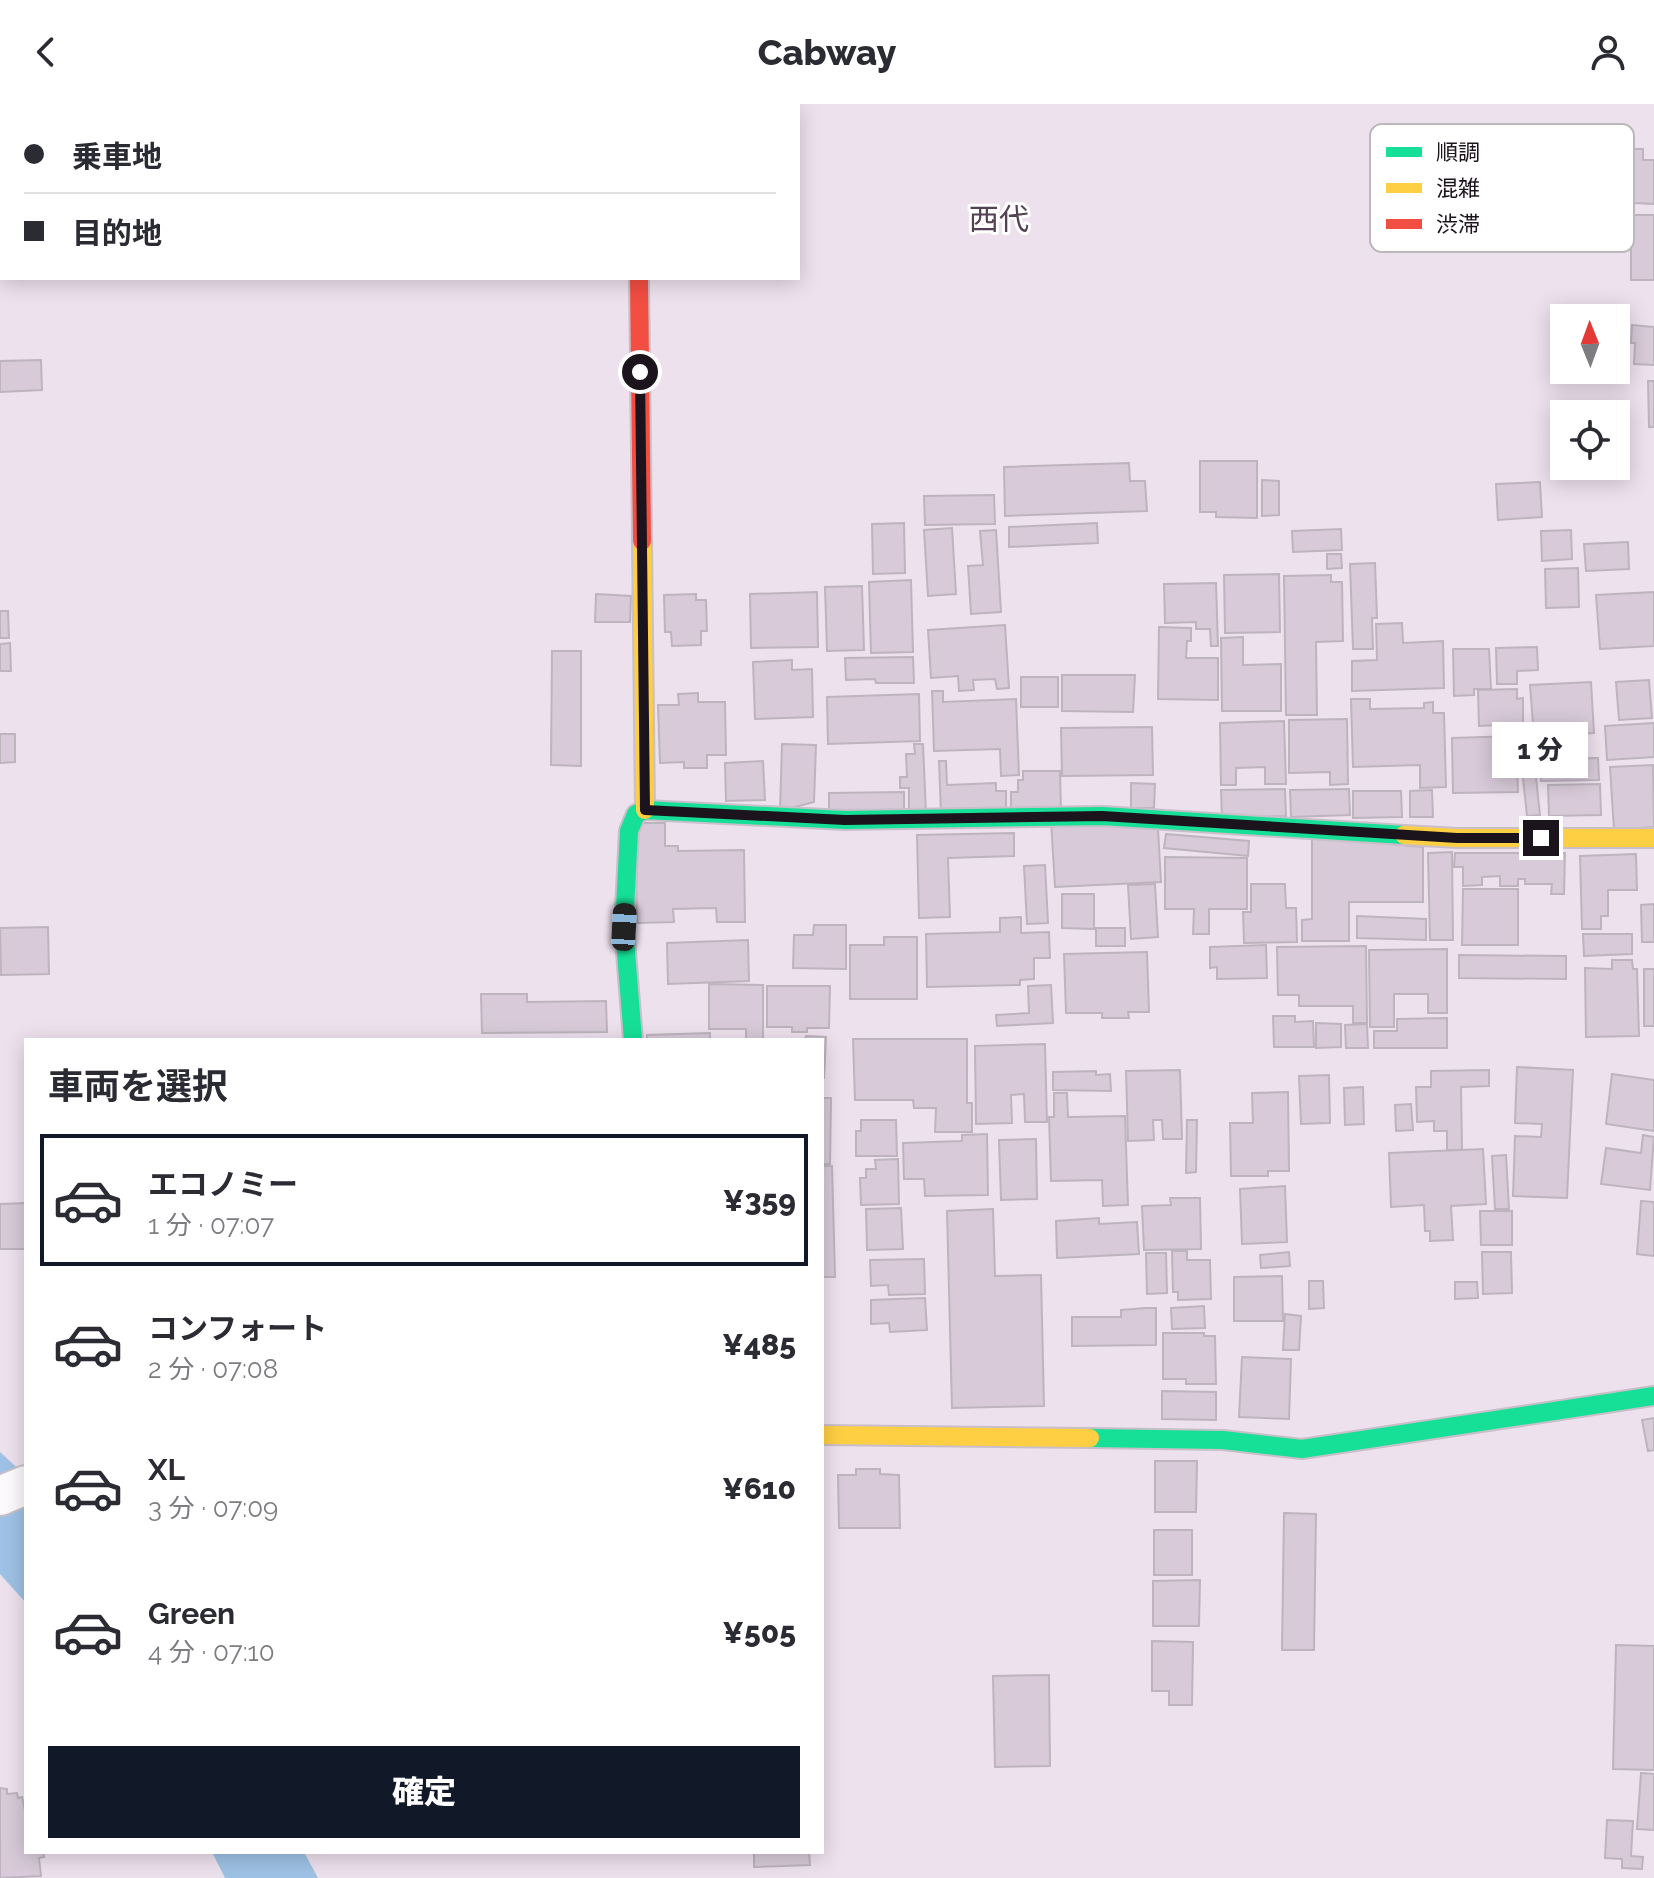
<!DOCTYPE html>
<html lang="ja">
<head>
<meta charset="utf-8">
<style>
  :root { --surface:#fff; --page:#f7f7f7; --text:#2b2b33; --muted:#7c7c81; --line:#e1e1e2; --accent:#111827 }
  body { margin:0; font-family:Raleway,"Noto Sans JP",sans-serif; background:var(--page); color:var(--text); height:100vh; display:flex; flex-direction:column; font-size:30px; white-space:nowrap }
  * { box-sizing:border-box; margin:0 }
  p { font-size:26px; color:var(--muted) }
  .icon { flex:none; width:44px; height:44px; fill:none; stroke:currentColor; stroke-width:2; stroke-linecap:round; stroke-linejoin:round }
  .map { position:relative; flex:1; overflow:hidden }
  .side { position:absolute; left:24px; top:934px; width:800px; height:816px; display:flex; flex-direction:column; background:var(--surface); border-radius:0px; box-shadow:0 4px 20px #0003 }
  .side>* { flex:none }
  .guide { position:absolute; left:0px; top:0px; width:800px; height:176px; box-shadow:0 4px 20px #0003; display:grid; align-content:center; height:176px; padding:0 24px; background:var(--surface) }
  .needle { width:52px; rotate:359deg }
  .tools { position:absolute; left:1550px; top:200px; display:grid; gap:16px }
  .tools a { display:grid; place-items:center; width:80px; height:80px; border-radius:0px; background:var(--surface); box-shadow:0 4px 20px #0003; font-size:40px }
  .end { position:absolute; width:36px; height:36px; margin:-18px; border:10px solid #1c141c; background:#fff; box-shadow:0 0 0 4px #fff }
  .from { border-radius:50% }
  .bubble { position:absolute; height:56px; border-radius:0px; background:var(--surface); box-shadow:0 4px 20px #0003; font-size:26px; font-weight:800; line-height:56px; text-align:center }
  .car { position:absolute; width:24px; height:48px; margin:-24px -12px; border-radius:10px; box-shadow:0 0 6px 2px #0007; background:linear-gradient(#222 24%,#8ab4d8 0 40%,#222 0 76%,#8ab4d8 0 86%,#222 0) }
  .guide b { display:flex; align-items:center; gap:28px; height:76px; font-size:30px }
  .guide b+b { border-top:2px solid var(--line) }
  .guide i { width:20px; height:20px; background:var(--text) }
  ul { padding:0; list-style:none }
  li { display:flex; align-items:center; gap:24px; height:132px; margin:0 16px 12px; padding:0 8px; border:4px solid transparent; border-radius:0px }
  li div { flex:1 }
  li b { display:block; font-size:30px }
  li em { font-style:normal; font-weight:800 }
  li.current { border-color:var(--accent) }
  li>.icon { width:72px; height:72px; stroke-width:1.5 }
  h2 { padding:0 24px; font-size:36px; line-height:96px }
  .primary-button { display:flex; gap:16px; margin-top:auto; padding:16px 24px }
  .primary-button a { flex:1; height:92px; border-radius:0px; background:var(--accent); color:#fff; font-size:32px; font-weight:800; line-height:92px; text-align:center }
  header { display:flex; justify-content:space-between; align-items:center; height:104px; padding:0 24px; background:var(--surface); font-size:36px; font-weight:800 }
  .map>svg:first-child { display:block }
  .water { fill:#9ec2e5 }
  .building { fill:#d8cad9; stroke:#bdb4be; stroke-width:2 }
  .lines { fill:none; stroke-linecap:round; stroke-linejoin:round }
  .street-casing { stroke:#c9bfc9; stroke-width:42 }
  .fast-casing { stroke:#c9bfc9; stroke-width:22 }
  .slow-casing { stroke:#c9bfc9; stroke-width:22 }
  .jam-casing { stroke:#c9bfc9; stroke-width:22 }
  .street { stroke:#fcfafc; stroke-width:38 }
  .fast { stroke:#16e098; stroke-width:18 }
  .slow { stroke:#ffcf43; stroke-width:18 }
  .jam { stroke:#f24e42; stroke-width:18 }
  .route { stroke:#1c141c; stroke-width:10 }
  .labels { text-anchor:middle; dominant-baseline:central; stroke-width:6; stroke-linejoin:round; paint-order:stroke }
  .neighbourhood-label { font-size:30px; fill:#544153; stroke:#fff }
  .key { fill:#fff; stroke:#bbb8bb; stroke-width:2 }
  .key-label { font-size:22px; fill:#1c141c }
</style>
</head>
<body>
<header><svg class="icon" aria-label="back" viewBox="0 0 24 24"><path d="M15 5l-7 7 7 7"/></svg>Cabway<svg class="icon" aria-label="person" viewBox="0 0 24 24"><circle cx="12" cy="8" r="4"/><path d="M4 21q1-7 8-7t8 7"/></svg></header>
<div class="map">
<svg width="1654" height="1774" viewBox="0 0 1654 1774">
  <rect width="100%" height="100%" fill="#ede1ed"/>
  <!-- water -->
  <g class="water">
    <polygon points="0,1348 26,1372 26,1499 0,1470"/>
    <polygon points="212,1748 304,1748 318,1774 225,1774"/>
  </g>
  <!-- building -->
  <g class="building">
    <polygon points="1624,45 1643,45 1643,56 1654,56 1654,100 1634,99 1634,66 1623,66"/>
    <polygon points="1616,111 1654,111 1654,176 1631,176 1631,138 1615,138"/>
    <polygon points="1632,221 1654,223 1654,261 1634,260 1635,239 1631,239"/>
    <polygon points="41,256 42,286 0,288 0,257"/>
    <polygon points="1648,277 1654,277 1654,323 1649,323"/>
    <polygon points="1200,357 1257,357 1257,414 1216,413 1216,408 1200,408"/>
    <polygon points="1129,359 1130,377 1145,377 1147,407 1005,412 1004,363"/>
    <polygon points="1262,376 1279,377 1279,411 1262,412"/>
    <polygon points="1540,378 1542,413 1498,416 1496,380"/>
    <polygon points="994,391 995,420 925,421 924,392"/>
    <polygon points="904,419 905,469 873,470 872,420"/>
    <polygon points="1097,419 1098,439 1009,443 1009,423"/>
    <polygon points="952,424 956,490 928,492 924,426"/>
    <polygon points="1341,425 1342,446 1293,448 1292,427"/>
    <polygon points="996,426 1001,508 971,510 968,462 983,461 980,427"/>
    <polygon points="1571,426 1572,455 1542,457 1541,427"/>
    <polygon points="1628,438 1629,465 1586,467 1584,440"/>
    <polygon points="1327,450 1341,450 1342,464 1327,465"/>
    <polygon points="1375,459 1377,514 1372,514 1373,545 1353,545 1350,460"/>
    <polygon points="1578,464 1579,503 1546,504 1545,465"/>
    <polygon points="1279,470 1280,528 1225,529 1224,471"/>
    <polygon points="1331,471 1331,478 1342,478 1343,537 1316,538 1317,611 1286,611 1284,472"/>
    <polygon points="911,476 913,548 871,549 869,478"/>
    <polygon points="1216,479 1218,542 1211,542 1210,525 1196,525 1196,518 1165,519 1164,480"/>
    <polygon points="862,482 864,546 827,547 825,483"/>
    <polygon points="817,488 818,543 751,544 750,490"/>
    <polygon points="1654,488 1654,542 1600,545 1596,491"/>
    <polygon points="596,490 631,492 630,518 595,518"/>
    <polygon points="696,490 696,496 706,496 707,527 701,527 701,541 672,542 671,528 665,528 664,491"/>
    <polygon points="0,507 8,507 9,534 0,534"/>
    <polygon points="1402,519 1403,539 1443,537 1444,584 1352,587 1352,557 1377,556 1376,520"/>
    <polygon points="1005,521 1009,584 997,585 995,575 973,576 974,586 959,587 958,572 931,574 928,526"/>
    <polygon points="1159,523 1191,524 1191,537 1187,537 1186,554 1218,554 1218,596 1158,595"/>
    <polygon points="1243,533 1243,561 1281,560 1281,607 1222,607 1221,534"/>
    <polygon points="10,539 11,567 0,567 0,540"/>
    <polygon points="1537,543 1538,566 1517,567 1517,580 1497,580 1496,544"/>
    <polygon points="1453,545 1489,545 1491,585 1474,585 1474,591 1454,592"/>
    <polygon points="552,547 581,547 581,662 551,661"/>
    <polygon points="913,553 914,579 876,579 875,575 846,576 845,554"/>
    <polygon points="792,556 792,566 812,565 813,613 755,615 753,558"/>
    <polygon points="1062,571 1135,571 1133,608 1062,607"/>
    <rect x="1021" y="573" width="37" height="30"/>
    <polygon points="1649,576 1652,614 1619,616 1616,578"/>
    <polygon points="1591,578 1594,629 1534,633 1530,581"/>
    <polygon points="1517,585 1517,595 1523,594 1523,620 1479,622 1478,586"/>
    <polygon points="932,587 943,587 943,598 1016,595 1019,671 1001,672 1000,645 934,647"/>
    <polygon points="698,589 698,598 725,598 726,651 707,651 707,664 684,664 684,658 660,659 658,601 679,601 678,590"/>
    <polygon points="919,590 920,637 828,640 827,593"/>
    <polygon points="1351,595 1370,595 1370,605 1424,604 1424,599 1433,598 1433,609 1444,609 1446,683 1420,684 1420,661 1353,663"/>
    <polygon points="1347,615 1348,680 1330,681 1330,668 1289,669 1289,616"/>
    <polygon points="1284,617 1286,680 1265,680 1265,663 1236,664 1236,681 1221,681 1220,619"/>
    <polygon points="1654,619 1654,653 1607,656 1605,622"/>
    <polygon points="1152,623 1153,671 1062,672 1061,624"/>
    <polygon points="0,630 15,630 15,658 0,659"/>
    <polygon points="1516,632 1518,688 1453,689 1452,634"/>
    <polygon points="782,640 816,641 814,698 780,707"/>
    <polygon points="914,640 923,640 926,710 909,710 909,684 900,684 900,673 907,673 906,650 915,650"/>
    <polygon points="1533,645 1540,711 1527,712 1520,646"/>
    <polygon points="1598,654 1599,676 1541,677 1541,655"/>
    <polygon points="763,657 765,696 726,697 725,659"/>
    <polygon points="939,657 946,657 947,681 996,679 996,687 1006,687 1006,708 941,710"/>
    <polygon points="1653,661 1654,723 1614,726 1610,663"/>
    <polygon points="1023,667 1060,667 1061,707 1011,707 1011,688 1018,688 1018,676 1023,676"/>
    <polygon points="1131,679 1155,680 1154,704 1131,704"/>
    <polygon points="1600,680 1601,711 1549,712 1548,681"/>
    <polygon points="1285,685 1286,712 1222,714 1221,686"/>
    <polygon points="1349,685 1350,711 1291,713 1290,686"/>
    <polygon points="1432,686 1433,713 1410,713 1410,687"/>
    <polygon points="1353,687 1401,687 1402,713 1353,714"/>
    <polygon points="904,688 904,709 829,709 829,689"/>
    <polygon points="1051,716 1158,725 1161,778 1055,783"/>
    <polygon points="635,719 665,719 665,742 678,742 678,747 744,746 745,818 717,818 716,804 673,805 674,818 637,819"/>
    <polygon points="1014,729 1014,752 948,754 950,813 919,814 917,731"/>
    <polygon points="1166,730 1249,737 1248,752 1164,744"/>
    <polygon points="1312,733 1423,743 1423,798 1349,798 1349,837 1302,837 1302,816 1312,815"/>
    <polygon points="1452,748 1453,836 1430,836 1428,749"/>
    <polygon points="1455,749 1565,749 1564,790 1551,790 1552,780 1525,780 1525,775 1518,775 1518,782 1500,782 1500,772 1482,773 1482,781 1463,782 1463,763 1454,763"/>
    <polygon points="1636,750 1637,786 1608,786 1608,812 1601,812 1601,825 1582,825 1580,752"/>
    <polygon points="1165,753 1247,754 1247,805 1209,805 1209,830 1193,830 1194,805 1165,805"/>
    <polygon points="1045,761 1048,819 1027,820 1024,762"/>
    <polygon points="1155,780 1158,833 1131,835 1128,781"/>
    <polygon points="1251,780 1285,780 1286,804 1296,804 1297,838 1244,839 1243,808 1251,808"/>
    <polygon points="1463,785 1518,785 1518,841 1462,841"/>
    <polygon points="1062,790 1094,790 1094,825 1062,824"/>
    <polygon points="1654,800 1654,838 1642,838 1641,801"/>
    <polygon points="1357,812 1426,815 1426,836 1357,834"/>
    <polygon points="1021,813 1021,829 1049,828 1050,854 1034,854 1034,875 1020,876 1020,881 927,883 926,830 1000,828 1000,814"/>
    <polygon points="814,821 846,821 846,865 793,864 794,831 813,831"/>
    <polygon points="48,823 49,870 1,871 0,824"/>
    <rect x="1096" y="824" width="29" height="18"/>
    <polygon points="1583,830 1632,830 1632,850 1584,852"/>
    <polygon points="884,833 917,833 917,895 850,895 850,841 884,841"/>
    <polygon points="748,836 749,877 668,880 667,839"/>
    <polygon points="1266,841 1267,874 1217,875 1217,863 1210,864 1210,843"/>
    <polygon points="1366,842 1367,919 1353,919 1353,902 1299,902 1299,891 1278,891 1277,843"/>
    <polygon points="1447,845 1447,909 1428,909 1428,890 1394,890 1394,923 1370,923 1369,846"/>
    <polygon points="1147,848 1149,908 1128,908 1129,914 1102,914 1102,909 1066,909 1064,850"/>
    <polygon points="1459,851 1566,852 1566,875 1459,874"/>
    <polygon points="1612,856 1632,856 1633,865 1637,865 1639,932 1586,933 1585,864 1612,865"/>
    <rect x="1644" y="865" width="10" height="57"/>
    <polygon points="709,880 763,881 763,936 746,936 746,925 709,925"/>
    <polygon points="1051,881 1053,919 997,922 996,911 1029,909 1028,882"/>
    <polygon points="767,882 830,882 829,924 807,924 807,928 792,928 792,923 767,923"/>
    <polygon points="481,890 527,890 527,898 606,897 607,928 482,929"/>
    <polygon points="1273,912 1295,912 1295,918 1313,917 1314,943 1274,943"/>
    <polygon points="1447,914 1447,944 1374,944 1374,927 1397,927 1397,915"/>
    <polygon points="1316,919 1341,920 1341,943 1316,944"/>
    <polygon points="1367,920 1368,944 1346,944 1345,921"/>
    <polygon points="710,929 710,936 647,936 647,931"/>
    <polygon points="806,932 826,933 824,975 822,936 805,936"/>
    <polygon points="853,935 967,935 967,999 972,999 972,1028 935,1028 936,1004 914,1004 913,996 855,996"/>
    <polygon points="1045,940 1047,1018 1025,1018 1024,990 1011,991 1012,1019 976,1020 975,942"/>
    <polygon points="1517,963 1573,966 1567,1094 1513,1092 1515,1032 1541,1033 1542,1020 1515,1019"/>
    <polygon points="1180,966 1182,1035 1163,1035 1162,1016 1153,1016 1154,1036 1128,1037 1126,967"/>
    <polygon points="1489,966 1489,982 1461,983 1462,1046 1447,1046 1447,1027 1434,1027 1434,1017 1417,1018 1416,983 1431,983 1431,967"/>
    <polygon points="1096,967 1096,971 1110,970 1111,987 1053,986 1053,968"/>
    <polygon points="1612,970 1654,976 1654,1027 1606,1020"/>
    <polygon points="1329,971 1330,1019 1301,1020 1299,972"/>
    <polygon points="1363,983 1364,1020 1345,1021 1344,984"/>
    <polygon points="1288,988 1289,1067 1268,1067 1268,1072 1231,1072 1230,1019 1253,1019 1252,989"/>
    <polygon points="1054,989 1067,989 1068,1013 1125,1012 1128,1101 1103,1102 1102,1076 1051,1077 1049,1013 1054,1013"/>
    <polygon points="822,994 831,994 830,1060 822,1060"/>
    <polygon points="1411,1000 1413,1026 1396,1027 1395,1001"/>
    <polygon points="861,1016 896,1016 897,1052 856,1052 856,1027 861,1027"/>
    <polygon points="1187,1016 1197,1016 1196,1068 1186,1069"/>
    <polygon points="987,1030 988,1091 925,1092 924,1075 904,1075 903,1039 962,1037 962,1031"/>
    <polygon points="1643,1031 1654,1033 1650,1086 1601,1080 1606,1044 1641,1049"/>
    <polygon points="1036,1035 1037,1095 1001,1096 999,1036"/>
    <polygon points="1483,1045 1486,1100 1451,1102 1453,1136 1430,1137 1430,1127 1425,1127 1424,1101 1391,1103 1389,1049"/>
    <polygon points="1506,1051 1509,1105 1495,1105 1492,1052"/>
    <polygon points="898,1055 899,1100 861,1101 860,1074 866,1074 866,1065 876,1065 875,1056"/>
    <polygon points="822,1062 832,1062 835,1173 822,1173"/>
    <polygon points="1285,1082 1287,1138 1242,1140 1240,1085"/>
    <polygon points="1170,1094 1200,1094 1201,1145 1144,1146 1142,1102 1171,1101"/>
    <polygon points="1641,1097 1654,1098 1654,1152 1637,1150"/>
    <polygon points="26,1099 26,1145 0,1145 0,1100"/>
    <polygon points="901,1104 903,1145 867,1146 866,1105"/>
    <polygon points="993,1105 995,1172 1041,1171 1044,1302 952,1304 947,1107"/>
    <polygon points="1480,1107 1512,1107 1512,1141 1481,1141"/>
    <polygon points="1099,1114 1099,1120 1137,1118 1139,1150 1057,1154 1056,1117"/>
    <polygon points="1172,1147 1187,1147 1187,1156 1210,1156 1211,1195 1178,1196 1178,1188 1173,1188"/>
    <polygon points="1289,1148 1290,1162 1261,1164 1260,1151"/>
    <polygon points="1482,1148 1511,1148 1512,1189 1483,1190"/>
    <polygon points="1146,1149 1166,1149 1167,1189 1147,1190"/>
    <polygon points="924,1155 925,1190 889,1191 888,1181 871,1182 870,1156"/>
    <polygon points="1282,1172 1283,1217 1234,1217 1234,1173"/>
    <polygon points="1309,1177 1323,1177 1324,1204 1309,1205"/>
    <polygon points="1455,1178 1477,1178 1478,1194 1455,1195"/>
    <polygon points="925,1194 927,1226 890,1228 889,1219 871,1220 871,1196"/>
    <polygon points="1204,1202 1205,1224 1172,1225 1171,1204"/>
    <polygon points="1146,1204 1156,1204 1156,1241 1072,1242 1072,1213 1121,1213 1121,1206"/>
    <polygon points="1285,1210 1301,1212 1299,1246 1283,1246"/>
    <polygon points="1163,1229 1204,1229 1204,1232 1215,1232 1216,1280 1186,1280 1186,1275 1163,1275"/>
    <polygon points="1242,1253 1291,1255 1289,1315 1239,1313"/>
    <polygon points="1162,1287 1216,1288 1216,1316 1162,1315"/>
    <polygon points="1654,1314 1654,1346 1648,1347 1642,1316"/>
    <polygon points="1155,1357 1197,1357 1196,1408 1155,1408"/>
    <polygon points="856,1365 880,1365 880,1370 899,1371 900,1424 839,1424 838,1371 856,1371"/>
    <polygon points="1284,1409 1316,1410 1314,1546 1282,1546"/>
    <rect x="1154" y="1426" width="38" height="45"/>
    <polygon points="1200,1476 1199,1522 1153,1522 1153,1477"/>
    <polygon points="1152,1537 1193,1538 1192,1601 1169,1601 1169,1587 1152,1587"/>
    <polygon points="1616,1541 1654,1542 1654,1666 1613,1665"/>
    <polygon points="1049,1571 1050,1662 995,1663 993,1572"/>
    <polygon points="1641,1669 1654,1670 1654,1726 1637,1725"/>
    <polygon points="0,1684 7,1685 7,1690 17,1689 18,1694 22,1693 26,1711 26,1748 43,1748 44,1753 39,1754 41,1772 0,1774"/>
    <polygon points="1607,1716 1633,1717 1631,1752 1643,1753 1642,1765 1622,1764 1622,1755 1605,1754"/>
    <polygon points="754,1748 809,1748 810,1761 754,1763"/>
  </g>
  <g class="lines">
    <!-- street casing -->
    <g class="street-casing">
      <g id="street">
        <polyline points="637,0 637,2"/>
        <polyline points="0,1392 26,1381"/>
      </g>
    </g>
    <!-- fast casing -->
    <g class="fast-casing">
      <g id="fast">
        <polyline points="633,936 624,823 629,727 636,710 645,706 845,716 1102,712 1404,731"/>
        <polyline points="1090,1334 1223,1336 1302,1345 1654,1292"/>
      </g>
    </g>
    <!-- slow casing -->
    <g class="slow-casing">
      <g id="slow">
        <polyline points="642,437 645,706"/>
        <polyline points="1404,731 1457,734 1654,734"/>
        <polyline points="822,1331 1090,1334"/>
      </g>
    </g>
    <!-- jam casing -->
    <g class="jam-casing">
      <polyline id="jam" points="639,174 642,437"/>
    </g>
    <!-- street -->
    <use href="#street" class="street"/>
    <!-- fast -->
    <use href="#fast" class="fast"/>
    <!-- slow -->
    <use href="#slow" class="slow"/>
    <!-- jam -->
    <use href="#jam" class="jam"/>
  </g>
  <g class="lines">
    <!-- route -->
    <polyline class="route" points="640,268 645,706 845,716 1102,712 1457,734 1541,734"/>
  </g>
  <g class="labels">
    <!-- neighbourhood labels -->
    <g class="neighbourhood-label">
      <text x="999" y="115">西代</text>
    </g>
  </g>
  <!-- legend -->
  <rect x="1370" y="20" width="264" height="128" rx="12" class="key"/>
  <rect x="1386" y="43" width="36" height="10" fill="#16e098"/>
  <rect x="1386" y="79" width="36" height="10" fill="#ffcf43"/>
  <rect x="1386" y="115" width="36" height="10" fill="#f24e42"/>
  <g class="key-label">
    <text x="1436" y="56">順調</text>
    <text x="1436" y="92">混雑</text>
    <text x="1436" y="128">渋滞</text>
  </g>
</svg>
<div class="tools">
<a><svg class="needle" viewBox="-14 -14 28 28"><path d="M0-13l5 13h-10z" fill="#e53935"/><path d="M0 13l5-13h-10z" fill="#7c7c81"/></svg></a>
<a><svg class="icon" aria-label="locate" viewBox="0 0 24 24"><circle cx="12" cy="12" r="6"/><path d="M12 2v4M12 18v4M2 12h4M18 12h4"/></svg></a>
</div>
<i class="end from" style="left:640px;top:268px"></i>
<i class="end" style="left:1541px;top:734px"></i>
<div class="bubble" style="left:1492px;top:618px;width:96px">1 分</div>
<i class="car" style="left:624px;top:823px;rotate:3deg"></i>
<div class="guide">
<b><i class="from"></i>乗車地</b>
<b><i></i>目的地</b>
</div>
<section class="side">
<h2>車両を選択</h2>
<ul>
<li class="current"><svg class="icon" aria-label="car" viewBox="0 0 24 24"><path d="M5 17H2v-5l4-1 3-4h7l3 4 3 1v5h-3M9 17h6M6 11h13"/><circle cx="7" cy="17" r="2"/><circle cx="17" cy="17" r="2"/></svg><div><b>エコノミー</b><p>1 分 · 07:07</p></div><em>¥359</em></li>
<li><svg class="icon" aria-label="car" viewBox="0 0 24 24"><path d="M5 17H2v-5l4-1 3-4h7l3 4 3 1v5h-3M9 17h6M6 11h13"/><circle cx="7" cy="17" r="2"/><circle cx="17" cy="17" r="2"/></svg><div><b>コンフォート</b><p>2 分 · 07:08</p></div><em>¥485</em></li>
<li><svg class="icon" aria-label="car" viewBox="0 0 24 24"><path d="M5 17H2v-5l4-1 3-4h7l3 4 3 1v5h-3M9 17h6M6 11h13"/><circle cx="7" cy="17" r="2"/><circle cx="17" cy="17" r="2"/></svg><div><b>XL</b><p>3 分 · 07:09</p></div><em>¥610</em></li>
<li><svg class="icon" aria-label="car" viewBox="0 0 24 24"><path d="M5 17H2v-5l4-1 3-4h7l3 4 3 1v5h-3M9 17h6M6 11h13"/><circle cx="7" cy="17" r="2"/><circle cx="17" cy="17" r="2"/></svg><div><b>Green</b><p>4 分 · 07:10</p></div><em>¥505</em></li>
</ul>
<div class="primary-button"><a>確定</a></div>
</section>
</div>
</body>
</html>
